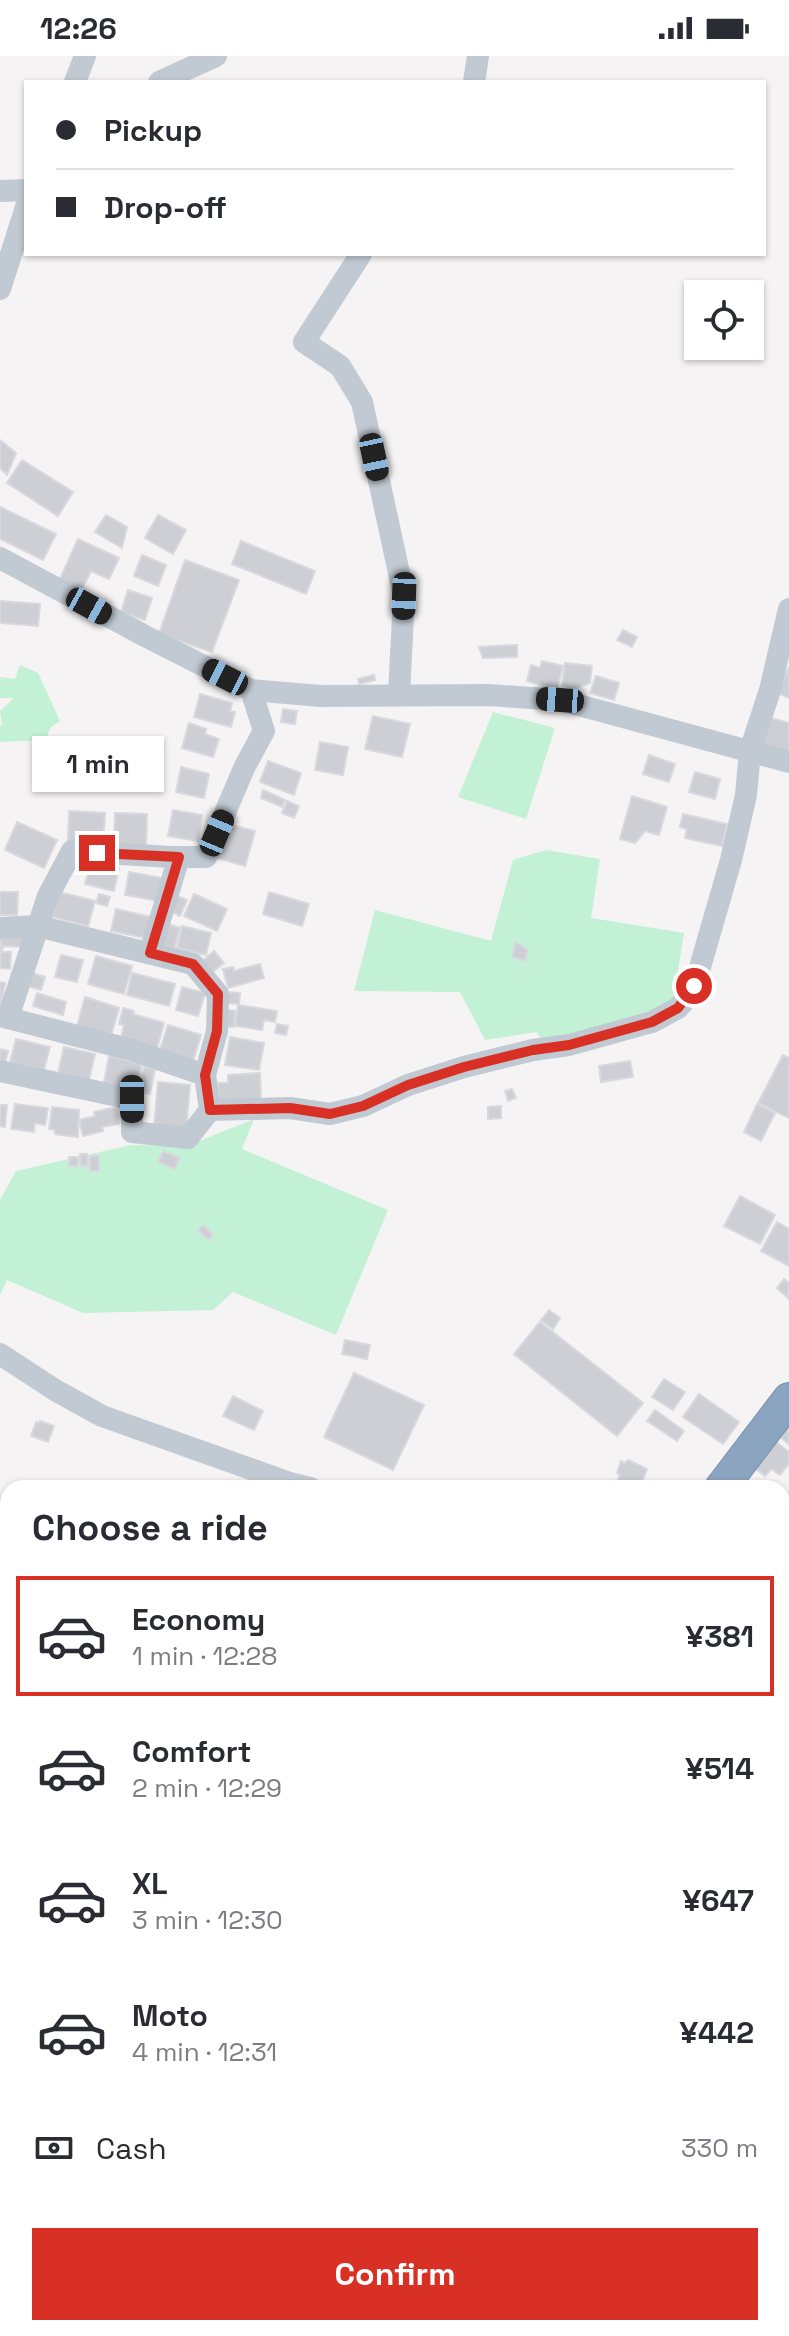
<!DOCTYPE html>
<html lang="en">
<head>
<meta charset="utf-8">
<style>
  :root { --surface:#fff; --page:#f7f7f7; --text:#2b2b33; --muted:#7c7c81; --line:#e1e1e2; --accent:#d93025 }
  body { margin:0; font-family:"Space Grotesk",sans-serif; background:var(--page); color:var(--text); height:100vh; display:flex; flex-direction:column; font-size:30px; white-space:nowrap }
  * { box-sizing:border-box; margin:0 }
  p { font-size:26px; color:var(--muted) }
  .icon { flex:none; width:44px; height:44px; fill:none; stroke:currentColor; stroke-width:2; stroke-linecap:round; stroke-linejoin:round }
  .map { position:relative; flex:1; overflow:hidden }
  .panel { position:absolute; left:0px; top:1424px; width:790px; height:856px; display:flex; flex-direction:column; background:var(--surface); border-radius:24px 24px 0 0; box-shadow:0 2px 6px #0004 }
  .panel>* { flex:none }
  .guide { position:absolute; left:24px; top:24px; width:742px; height:176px; border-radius:0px; box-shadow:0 2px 6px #0004; display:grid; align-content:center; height:176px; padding:0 32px; background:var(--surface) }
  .controls { position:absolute; left:684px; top:224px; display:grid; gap:16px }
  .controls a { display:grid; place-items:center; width:80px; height:80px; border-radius:0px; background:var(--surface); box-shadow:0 2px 6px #0004; font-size:40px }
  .end { position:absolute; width:36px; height:36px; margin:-18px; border:10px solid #d93025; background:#fff; box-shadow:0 0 0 4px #fff }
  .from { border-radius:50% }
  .bubble { position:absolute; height:56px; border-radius:0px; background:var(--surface); box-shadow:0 2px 6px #0004; font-size:26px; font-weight:700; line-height:56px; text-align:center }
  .car { position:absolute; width:24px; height:48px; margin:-24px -12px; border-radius:10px; box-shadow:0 0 6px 2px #0007; background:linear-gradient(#222 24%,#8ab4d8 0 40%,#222 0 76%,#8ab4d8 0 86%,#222 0) }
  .guide b { display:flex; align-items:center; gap:28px; height:76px; font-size:30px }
  .guide b+b { border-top:2px solid var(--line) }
  .guide i { width:20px; height:20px; background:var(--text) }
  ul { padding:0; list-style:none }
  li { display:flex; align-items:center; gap:24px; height:120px; margin:0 16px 12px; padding:0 16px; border:4px solid transparent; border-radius:0px }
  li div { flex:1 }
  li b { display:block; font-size:30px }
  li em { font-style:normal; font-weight:700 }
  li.on { border-color:var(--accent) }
  li>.icon { width:72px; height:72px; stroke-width:1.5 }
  h2 { padding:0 32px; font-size:36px; line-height:96px }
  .pay { display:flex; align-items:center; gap:20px; height:88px; padding:0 32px; font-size:30px }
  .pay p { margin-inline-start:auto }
  .cta { display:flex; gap:16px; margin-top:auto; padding:16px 32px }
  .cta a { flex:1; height:92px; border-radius:0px; background:var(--accent); color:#fff; font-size:32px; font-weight:700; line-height:92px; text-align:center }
  .status { display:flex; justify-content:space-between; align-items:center; height:56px; padding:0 40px; background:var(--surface); direction:ltr }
  .status svg { height:22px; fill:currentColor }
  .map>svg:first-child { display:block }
  .green { fill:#c3f1d5 }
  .building { fill:#cdcfd5; stroke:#d7d9de; stroke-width:2 }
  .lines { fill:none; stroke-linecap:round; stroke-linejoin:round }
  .highway-casing { stroke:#7690ad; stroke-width:34 }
  .minor { stroke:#c1cad2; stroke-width:22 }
  .highway { stroke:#8ba5c1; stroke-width:32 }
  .route { stroke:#d93025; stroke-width:10 }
</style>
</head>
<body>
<div class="status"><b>12:26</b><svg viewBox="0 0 49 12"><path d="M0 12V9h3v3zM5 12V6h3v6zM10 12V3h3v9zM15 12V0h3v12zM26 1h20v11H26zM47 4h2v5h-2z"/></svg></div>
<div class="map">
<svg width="789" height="2280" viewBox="0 0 789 2280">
  <rect width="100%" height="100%" fill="#f5f3f3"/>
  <!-- green -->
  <g class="green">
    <polygon points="20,609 38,617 60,665 51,671 45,684 0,686 0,670 2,668 0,655 14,642 0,642 0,621 15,623"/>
    <polygon points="493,656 555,672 526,763 458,741"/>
    <polygon points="546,794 600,803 591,862 684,877 670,964 543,987 537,976 485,984 460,936 354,935 375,854 491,885 513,804"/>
    <polygon points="254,1063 242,1093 388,1154 336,1279 233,1236 213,1254 83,1257 7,1224 0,1239 0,1144 16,1115 131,1089 187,1090"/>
  </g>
  <!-- building -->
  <g class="building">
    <polygon points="0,384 16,397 7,419 0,412"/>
    <polygon points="22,404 73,436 58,460 7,427"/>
    <polygon points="0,451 56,478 43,504 0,483"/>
    <polygon points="106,459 127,471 122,492 95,476"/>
    <polygon points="158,459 186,474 173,498 145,482"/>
    <polygon points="78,483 119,502 109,523 91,515 81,535 59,525"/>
    <polygon points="241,485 315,515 306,538 232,508"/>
    <polygon points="142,499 166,509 158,530 134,520"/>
    <polygon points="185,504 239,524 212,596 159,578"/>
    <polygon points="128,534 152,542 145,564 121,556"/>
    <polygon points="0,545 40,548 38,570 0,567"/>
    <polygon points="623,574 637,581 632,591 617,584"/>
    <polygon points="517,589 517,601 483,602 479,591"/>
    <polygon points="542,605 563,610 557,633 527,625 531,609 540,612"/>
    <polygon points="565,607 592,610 590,627 572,634 562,629"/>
    <polygon points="789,611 789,642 778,637"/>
    <polygon points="374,619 375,624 359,628 358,623"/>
    <polygon points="596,620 619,627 614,644 590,637"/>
    <polygon points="200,638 232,647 230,655 235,656 231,671 194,661"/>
    <polygon points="283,653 297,655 295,668 281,666"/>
    <polygon points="373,660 410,668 402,701 365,693"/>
    <polygon points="768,661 789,667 789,696 760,688"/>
    <polygon points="189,667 206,673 205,678 219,683 213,701 182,692"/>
    <polygon points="320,686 348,691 343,719 315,714"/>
    <polygon points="649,699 675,708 669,726 643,718"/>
    <polygon points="268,705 301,717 294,739 260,726"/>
    <polygon points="181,711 209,718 204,742 176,736"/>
    <polygon points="695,716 720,723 715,743 689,736"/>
    <polygon points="263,734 285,744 282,751 261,742"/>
    <polygon points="632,740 667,751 659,779 645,775 635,787 620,783"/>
    <polygon points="287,745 299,750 294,762 282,757"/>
    <polygon points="173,754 202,759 198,785 168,780"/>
    <polygon points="69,755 105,757 103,788 68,785"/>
    <polygon points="115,757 147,758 146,794 114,793"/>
    <polygon points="683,758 727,768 722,790 685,782 687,773 680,771"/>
    <polygon points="17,766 57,784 44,812 5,794"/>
    <polygon points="224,767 255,775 245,810 214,801"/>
    <polygon points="91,805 119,812 114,835 85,828"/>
    <polygon points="129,816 162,822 159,845 125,839"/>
    <polygon points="0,836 18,836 17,859 0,859"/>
    <polygon points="59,836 95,845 88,870 53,861"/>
    <polygon points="269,836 309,848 302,870 263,858"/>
    <polygon points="99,838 110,841 107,850 96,847"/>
    <polygon points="194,838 227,853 217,875 184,860"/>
    <polygon points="177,840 187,844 180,860 171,855"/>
    <polygon points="116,853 151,861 146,882 111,875"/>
    <polygon points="168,868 180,872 174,893 162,889"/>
    <polygon points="182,870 211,877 206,899 177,892"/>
    <polygon points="1,877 25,877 25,891 3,890 2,896 11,896 10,913 0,912"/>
    <polygon points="516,886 528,894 525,905 512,901"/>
    <polygon points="214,895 224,907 210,918 200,907"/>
    <polygon points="61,899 83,904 77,926 55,921"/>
    <polygon points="96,900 132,910 124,938 88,928"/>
    <polygon points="260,908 264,922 228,932 223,913 233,911 234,915"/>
    <polygon points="29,916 45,921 41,934 24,929"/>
    <polygon points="132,917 175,928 169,950 127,939"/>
    <polygon points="0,926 5,927 1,949 0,949"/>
    <polygon points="182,931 205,937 198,960 176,954"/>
    <polygon points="225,936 240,937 239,948 224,947"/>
    <polygon points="37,937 66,946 63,959 33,950"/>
    <polygon points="85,941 119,952 111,980 77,970"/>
    <polygon points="238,949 277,955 275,966 264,964 262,974 235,970"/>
    <polygon points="123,952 134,955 133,958 164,967 157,992 121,982 124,969 119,968"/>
    <polygon points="223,953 235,955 234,971 222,970"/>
    <polygon points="277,968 288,970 286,979 275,977"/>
    <polygon points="168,969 201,979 193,1005 160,994"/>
    <polygon points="230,981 264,987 259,1014 225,1009"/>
    <polygon points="16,983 50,991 44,1014 10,1006"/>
    <polygon points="64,991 95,998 89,1024 58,1017"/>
    <polygon points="0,993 8,995 5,1007 0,1006"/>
    <polygon points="783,999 789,1002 789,1062 758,1047"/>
    <polygon points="109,1000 142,1008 136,1034 104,1026"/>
    <polygon points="630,1005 633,1021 601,1026 599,1010"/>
    <polygon points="144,1011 155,1013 150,1038 138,1036"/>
    <polygon points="260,1017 261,1043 219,1045 218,1027 228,1027 228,1019"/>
    <polygon points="158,1026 190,1029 186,1074 154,1070"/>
    <polygon points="512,1033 516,1042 508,1045 505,1035"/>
    <polygon points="15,1048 48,1052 45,1069 35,1067 34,1076 11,1073"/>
    <polygon points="757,1048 775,1057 761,1085 744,1076"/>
    <polygon points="0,1049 7,1049 5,1071 0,1070"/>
    <polygon points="501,1050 501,1062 488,1063 488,1051"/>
    <polygon points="52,1051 79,1054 78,1081 55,1078 55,1074 49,1073"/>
    <polygon points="116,1051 119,1068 102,1071 103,1075 83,1080 79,1064 95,1060 94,1056"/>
    <polygon points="163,1095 180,1102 175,1113 158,1106"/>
    <polygon points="80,1098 87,1098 88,1110 81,1110"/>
    <rect x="90" y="1100" width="9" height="15"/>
    <rect x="69" y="1101" width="9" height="9"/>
    <polygon points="740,1140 775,1159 760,1188 724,1170"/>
    <polygon points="777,1166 789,1173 789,1210 761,1195"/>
    <polygon points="203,1169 213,1178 209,1184 198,1174"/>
    <polygon points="784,1223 789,1227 788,1242 777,1232"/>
    <polygon points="549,1254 560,1262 553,1273 541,1264"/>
    <polygon points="540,1266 643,1347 617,1380 514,1298"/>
    <polygon points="345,1284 370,1289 367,1303 342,1298"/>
    <polygon points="354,1317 424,1349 393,1414 324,1381"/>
    <polygon points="664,1323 685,1336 673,1354 652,1341"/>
    <polygon points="699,1338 739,1366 723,1388 683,1361"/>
    <polygon points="233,1340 263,1355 254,1374 223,1360"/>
    <polygon points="655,1354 684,1375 677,1385 647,1365"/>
    <polygon points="789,1358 789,1389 774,1375"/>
    <polygon points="40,1365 54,1370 48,1386 31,1380 36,1366 39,1367"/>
    <polygon points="771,1382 789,1396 789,1408 780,1419 771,1413 765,1420 751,1409"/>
    <polygon points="628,1404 647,1413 640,1432 614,1432 620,1419 617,1417 621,1405 625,1407"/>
    <polygon points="782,2222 789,2224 789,2258 782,2255"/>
    <rect x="212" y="2272" width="19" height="8"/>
    <polygon points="232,2272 253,2273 253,2280 232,2280"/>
    <polygon points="376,2272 405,2272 402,2280 373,2280"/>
    <polygon points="408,2272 425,2272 423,2280 406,2280"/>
    <polygon points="430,2272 449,2272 441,2280 428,2280"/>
    <polygon points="665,2272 695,2272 691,2280 681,2280"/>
    <polygon points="736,2272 781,2272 778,2280 742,2280 734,2277"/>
  </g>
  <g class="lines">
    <!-- highway casing -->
    <g class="highway-casing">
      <g id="highway">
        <polyline points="721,1432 789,1343"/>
        <polyline points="80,2280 85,2272"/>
      </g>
    </g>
    <!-- minor -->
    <g class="minor">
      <polyline points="75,26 85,0"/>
      <polyline points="159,26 216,0"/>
      <polyline points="474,26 478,0"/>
      <polyline points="0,135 26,134"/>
      <polyline points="361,198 304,286 340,310 362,346 404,540 399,638"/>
      <polyline points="0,233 26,151"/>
      <polyline points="0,502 145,580 251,634 320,640 488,639 560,644 789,706"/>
      <polyline points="0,872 37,870 193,908 218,938 217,975 205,1019"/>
      <polyline points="150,897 179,801"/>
      <polyline points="0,960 132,994 205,1019 210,1054 188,1082 132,1076 132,1043 0,1015"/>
      <polyline points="8,962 48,840 72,795 171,801 206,801 245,710 264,675 251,634"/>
      <polyline points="210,1054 290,1052 330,1058 363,1050 408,1029 464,1011 533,994 569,989 652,966 678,952 686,943 698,918 731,804 746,739 750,695 770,634 789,553"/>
      <polyline points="0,1298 55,1334 102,1360 290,1427 310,1432"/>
      <polyline points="782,1491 789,1495"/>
      <polyline points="782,2203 789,2205"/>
      <polyline points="150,2272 161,2280"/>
      <polyline points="648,2272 666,2280"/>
      <polyline points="317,2280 320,2272"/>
      <polyline points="366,2280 368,2272"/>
      <polyline points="457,2280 463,2272"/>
      <polyline points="579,2280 581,2272"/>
    </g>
    <!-- highway -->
    <use href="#highway" class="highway"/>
  </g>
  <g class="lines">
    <!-- route -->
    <polyline class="route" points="97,797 179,801 150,897 193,908 218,938 217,975 205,1019 210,1054 290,1052 330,1058 363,1050 408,1029 464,1011 533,994 569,989 652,966 678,952 694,930"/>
  </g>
</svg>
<div class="controls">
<a><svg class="icon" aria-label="locate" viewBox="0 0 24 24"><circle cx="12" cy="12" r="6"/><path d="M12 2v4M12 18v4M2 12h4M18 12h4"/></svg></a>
</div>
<i class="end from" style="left:694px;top:930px"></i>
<i class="end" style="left:97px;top:797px"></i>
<div class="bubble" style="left:32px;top:680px;width:132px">1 min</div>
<i class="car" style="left:374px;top:401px;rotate:168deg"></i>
<i class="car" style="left:404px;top:540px;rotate:182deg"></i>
<i class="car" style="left:89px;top:550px;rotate:119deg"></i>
<i class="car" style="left:225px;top:621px;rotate:297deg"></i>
<i class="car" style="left:560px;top:644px;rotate:274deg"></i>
<i class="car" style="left:217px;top:777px;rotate:23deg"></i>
<i class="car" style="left:132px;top:1043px;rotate:180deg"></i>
<div class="guide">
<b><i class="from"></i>Pickup</b>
<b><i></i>Drop-off</b>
</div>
<section class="panel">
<h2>Choose a ride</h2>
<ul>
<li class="on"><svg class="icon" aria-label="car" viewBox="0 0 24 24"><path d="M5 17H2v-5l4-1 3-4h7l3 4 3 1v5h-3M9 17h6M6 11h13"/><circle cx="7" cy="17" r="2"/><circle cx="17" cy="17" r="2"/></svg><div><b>Economy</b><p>1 min · 12:28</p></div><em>¥381</em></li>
<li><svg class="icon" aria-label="car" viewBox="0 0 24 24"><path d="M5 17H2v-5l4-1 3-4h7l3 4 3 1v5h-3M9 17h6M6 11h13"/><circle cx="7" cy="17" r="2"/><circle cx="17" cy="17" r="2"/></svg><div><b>Comfort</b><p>2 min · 12:29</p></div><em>¥514</em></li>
<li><svg class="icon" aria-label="car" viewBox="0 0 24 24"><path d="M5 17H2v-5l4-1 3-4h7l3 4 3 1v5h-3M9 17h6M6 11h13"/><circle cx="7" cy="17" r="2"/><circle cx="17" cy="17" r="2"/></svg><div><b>XL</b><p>3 min · 12:30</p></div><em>¥647</em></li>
<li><svg class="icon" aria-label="car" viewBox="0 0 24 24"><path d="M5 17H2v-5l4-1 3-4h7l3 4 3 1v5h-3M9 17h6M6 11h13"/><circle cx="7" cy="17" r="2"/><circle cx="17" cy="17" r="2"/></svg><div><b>Moto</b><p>4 min · 12:31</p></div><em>¥442</em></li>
</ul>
<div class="pay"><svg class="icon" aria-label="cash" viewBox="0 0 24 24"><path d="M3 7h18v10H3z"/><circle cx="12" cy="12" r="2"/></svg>Cash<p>330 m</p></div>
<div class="cta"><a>Confirm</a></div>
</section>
</div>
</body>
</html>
